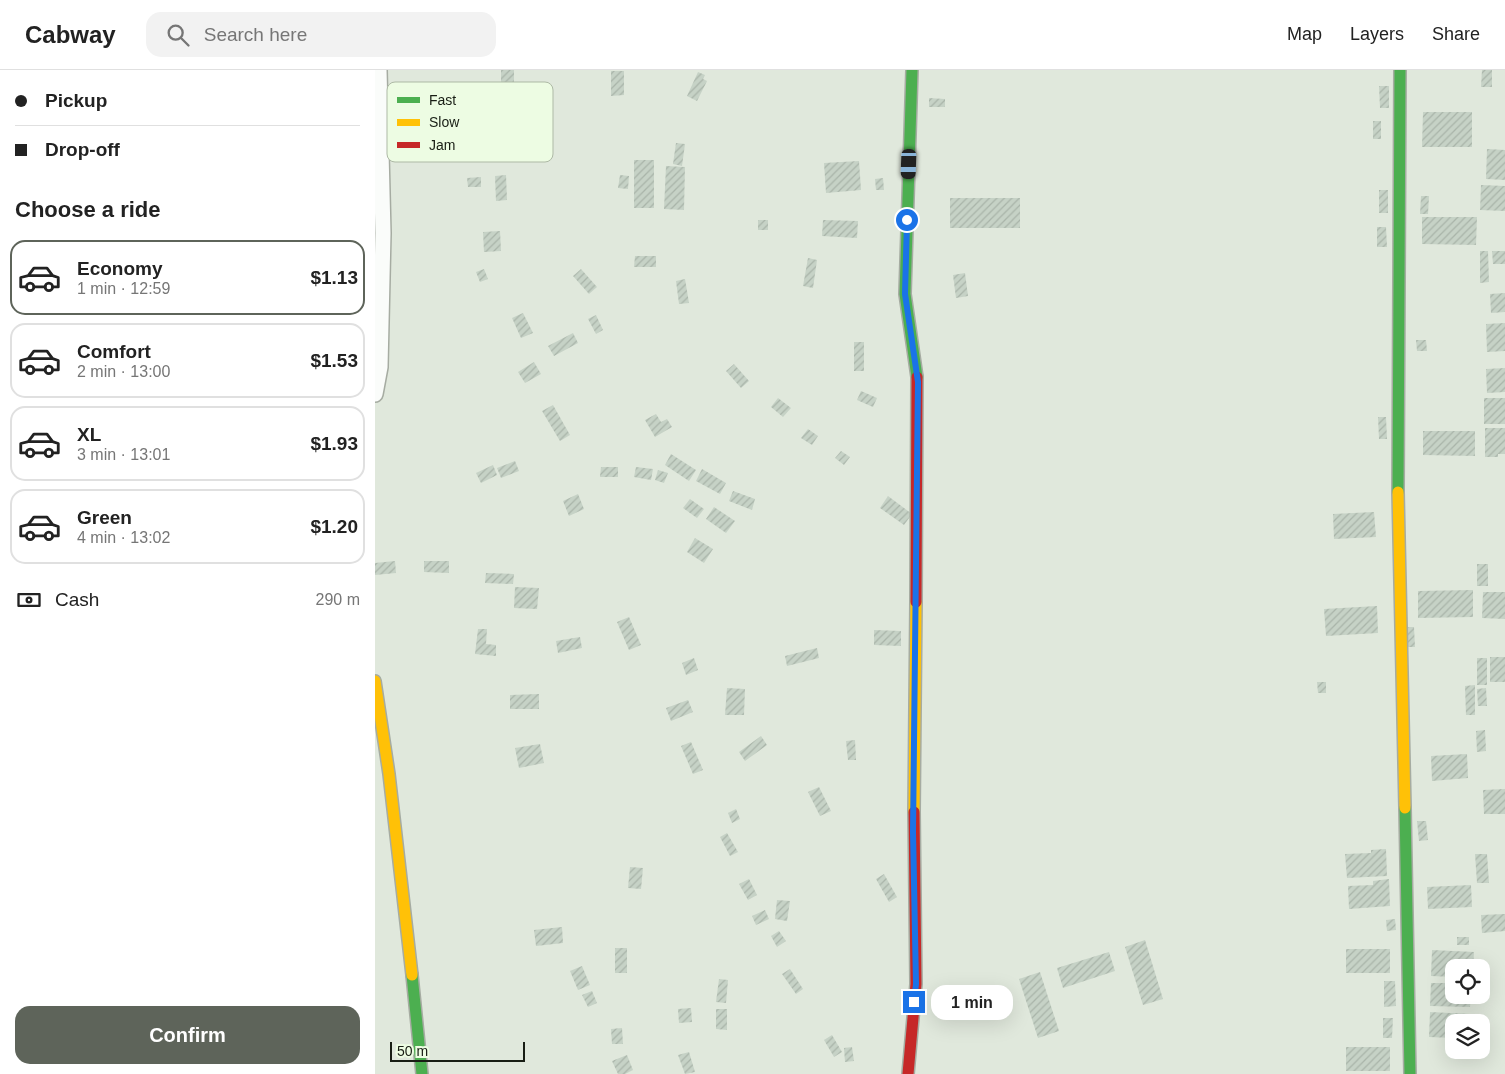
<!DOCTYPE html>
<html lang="en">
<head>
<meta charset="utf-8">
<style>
  :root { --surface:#fff; --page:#f2f2f2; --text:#222; --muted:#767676; --line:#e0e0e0; --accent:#5e645a }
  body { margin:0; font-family:Helvetica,sans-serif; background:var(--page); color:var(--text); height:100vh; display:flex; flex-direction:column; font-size:19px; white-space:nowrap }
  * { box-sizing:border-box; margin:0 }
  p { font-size:16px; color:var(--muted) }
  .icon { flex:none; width:28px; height:28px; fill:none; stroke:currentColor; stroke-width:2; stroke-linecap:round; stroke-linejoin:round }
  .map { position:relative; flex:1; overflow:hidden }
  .side { display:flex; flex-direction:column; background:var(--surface); width:375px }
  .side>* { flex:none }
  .banner { display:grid; align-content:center; height:110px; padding:0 15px; background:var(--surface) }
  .fabs { position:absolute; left:1070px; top:889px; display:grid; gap:10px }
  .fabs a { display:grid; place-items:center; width:45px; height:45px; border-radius:10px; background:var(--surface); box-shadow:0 5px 20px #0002; font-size:25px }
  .scale { position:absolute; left:15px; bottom:12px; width:135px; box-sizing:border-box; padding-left:5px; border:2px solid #181d14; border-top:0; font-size:14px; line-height:18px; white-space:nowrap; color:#181d14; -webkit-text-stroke:4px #edfce3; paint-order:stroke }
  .end { position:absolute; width:22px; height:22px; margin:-11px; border:6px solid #1a73e8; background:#fff; box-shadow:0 0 0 2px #fff }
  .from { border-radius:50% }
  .bubble { position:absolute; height:35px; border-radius:15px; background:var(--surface); box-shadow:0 5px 20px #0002; font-size:16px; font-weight:700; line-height:35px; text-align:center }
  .car { position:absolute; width:15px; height:30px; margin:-15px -8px; border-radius:6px; box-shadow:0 0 4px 1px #0007; background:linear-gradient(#222 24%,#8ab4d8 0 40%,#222 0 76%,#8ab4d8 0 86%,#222 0) }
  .banner b { display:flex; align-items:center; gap:18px; height:48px; font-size:19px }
  .banner b+b { border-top:1px solid var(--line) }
  .banner i { width:12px; height:12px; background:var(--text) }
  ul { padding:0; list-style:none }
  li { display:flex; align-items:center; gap:15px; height:75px; margin:0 10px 8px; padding:0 5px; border:2px solid var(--line); border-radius:15px }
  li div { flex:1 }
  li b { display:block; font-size:19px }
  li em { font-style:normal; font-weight:700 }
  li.on { border-color:var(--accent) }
  li>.icon { width:45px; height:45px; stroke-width:1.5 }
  h2 { padding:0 15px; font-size:22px; line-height:60px }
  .pay { display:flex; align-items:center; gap:12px; height:55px; padding:0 15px; font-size:19px }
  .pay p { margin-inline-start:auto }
  .button { display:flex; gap:10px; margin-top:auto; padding:10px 15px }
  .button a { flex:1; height:58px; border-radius:15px; background:var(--accent); color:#fff; font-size:20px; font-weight:700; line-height:58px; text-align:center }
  header { display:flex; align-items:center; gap:30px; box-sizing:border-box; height:70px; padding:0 25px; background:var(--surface); border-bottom:1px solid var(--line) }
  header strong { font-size:24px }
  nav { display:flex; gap:28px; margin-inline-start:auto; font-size:18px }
  .search { width:350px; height:45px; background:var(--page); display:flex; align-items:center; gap:12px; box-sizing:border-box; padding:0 18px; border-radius:15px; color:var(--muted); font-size:19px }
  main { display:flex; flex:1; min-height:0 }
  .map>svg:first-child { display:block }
  .building { fill:url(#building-hatch) }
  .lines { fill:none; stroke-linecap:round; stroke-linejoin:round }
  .street-casing { stroke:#a6aca2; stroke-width:18 }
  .fast-casing { stroke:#a6aca2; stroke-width:14 }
  .slow-casing { stroke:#a6aca2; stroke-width:14 }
  .jam-casing { stroke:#a6aca2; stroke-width:14 }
  .street { stroke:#fafcfa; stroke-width:15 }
  .fast { stroke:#4caf50; stroke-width:11 }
  .slow { stroke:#ffc107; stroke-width:11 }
  .jam { stroke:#c62828; stroke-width:11 }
  .route { stroke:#1a73e8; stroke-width:6 }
  .key { fill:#edfce3; stroke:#adb9a5; stroke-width:1 }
  .key-label { font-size:14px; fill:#181d14 }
</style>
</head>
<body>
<header>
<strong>Cabway</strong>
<div class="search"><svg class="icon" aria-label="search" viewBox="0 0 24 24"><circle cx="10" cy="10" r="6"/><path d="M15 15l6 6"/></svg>Search here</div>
<nav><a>Map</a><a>Layers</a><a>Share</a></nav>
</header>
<main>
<section class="side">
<div class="banner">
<b><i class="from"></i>Pickup</b>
<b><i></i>Drop-off</b>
</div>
<h2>Choose a ride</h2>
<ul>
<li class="on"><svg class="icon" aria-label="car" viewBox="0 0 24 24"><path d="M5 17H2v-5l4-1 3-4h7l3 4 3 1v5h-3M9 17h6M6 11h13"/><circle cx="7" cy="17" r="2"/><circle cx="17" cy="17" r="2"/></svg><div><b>Economy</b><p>1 min · 12:59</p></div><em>$1.13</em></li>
<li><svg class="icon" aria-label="car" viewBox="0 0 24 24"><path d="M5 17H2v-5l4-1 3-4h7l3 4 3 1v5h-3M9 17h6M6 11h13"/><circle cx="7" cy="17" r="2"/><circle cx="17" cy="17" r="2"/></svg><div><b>Comfort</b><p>2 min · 13:00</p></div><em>$1.53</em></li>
<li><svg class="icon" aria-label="car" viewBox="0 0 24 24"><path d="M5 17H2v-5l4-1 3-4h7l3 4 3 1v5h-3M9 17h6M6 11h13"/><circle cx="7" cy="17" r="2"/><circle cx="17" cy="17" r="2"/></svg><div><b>XL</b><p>3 min · 13:01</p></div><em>$1.93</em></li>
<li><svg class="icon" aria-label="car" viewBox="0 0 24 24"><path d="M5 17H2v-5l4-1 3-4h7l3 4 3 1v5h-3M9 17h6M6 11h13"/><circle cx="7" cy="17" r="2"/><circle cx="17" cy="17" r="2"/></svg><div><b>Green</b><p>4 min · 13:02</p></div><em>$1.20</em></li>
</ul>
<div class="pay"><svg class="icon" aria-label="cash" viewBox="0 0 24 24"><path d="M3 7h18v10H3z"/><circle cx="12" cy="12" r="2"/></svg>Cash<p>290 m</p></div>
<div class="button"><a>Confirm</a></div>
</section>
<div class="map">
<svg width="1130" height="1004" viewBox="0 0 1130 1004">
  <defs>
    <pattern id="building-hatch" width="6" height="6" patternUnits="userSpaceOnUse" patternTransform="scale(1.25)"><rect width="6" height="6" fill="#c6d2c6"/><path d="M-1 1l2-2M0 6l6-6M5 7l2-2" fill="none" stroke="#a9b4a9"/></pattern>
  </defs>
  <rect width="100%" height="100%" fill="#e0e8dc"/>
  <!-- building -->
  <g class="building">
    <rect x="126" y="0" width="13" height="24"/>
    <polygon points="1107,0 1117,0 1117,17 1106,17"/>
    <polygon points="236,1 249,1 249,25 236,26"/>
    <polygon points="323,2 330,5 328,9 332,11 322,31 312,26"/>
    <polygon points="1004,16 1014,16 1014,38 1005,38"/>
    <polygon points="554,28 570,29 570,37 554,37"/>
    <polygon points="1048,42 1097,42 1097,77 1047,77"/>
    <rect x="998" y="51" width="8" height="18"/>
    <polygon points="301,73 310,74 307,96 298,94"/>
    <polygon points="1112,79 1130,80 1130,110 1111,109"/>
    <rect x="259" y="90" width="20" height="48"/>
    <polygon points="484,91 486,120 451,123 449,93"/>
    <polygon points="291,96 310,97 309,140 289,139"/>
    <polygon points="131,105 132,130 121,131 120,106"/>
    <polygon points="245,105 254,106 253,119 243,118"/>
    <polygon points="106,107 106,117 93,117 92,108"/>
    <polygon points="508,108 509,120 501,120 500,109"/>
    <polygon points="1106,115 1130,116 1130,141 1105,140"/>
    <rect x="1004" y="120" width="9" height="23"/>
    <polygon points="1046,126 1054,126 1053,144 1045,144"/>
    <rect x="575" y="128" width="70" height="30"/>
    <polygon points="1047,147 1102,147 1101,175 1047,174"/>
    <rect x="383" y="150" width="10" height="10"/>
    <polygon points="448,150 483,151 482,168 447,166"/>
    <polygon points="1002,157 1011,157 1012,177 1002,177"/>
    <polygon points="125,161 126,181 109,182 108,162"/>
    <polygon points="1105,181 1113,181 1114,212 1105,213"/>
    <polygon points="1117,181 1130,181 1130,194 1118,194"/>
    <polygon points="260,186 281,186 281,197 259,197"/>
    <polygon points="433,188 442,190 438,218 428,216"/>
    <polygon points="109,199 113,209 105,212 101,202"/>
    <polygon points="206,199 222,217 214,224 198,206"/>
    <polygon points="590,203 593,226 581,228 578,205"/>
    <polygon points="310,209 314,233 304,234 301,211"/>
    <polygon points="1130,223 1130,242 1116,243 1115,224"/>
    <polygon points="148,243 158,263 146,268 137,248"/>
    <polygon points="221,245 228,260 221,264 213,249"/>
    <polygon points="1130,253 1130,281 1112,282 1111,254"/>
    <polygon points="198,263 203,273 179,286 173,276"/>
    <polygon points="1041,270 1051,270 1052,281 1042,281"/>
    <rect x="479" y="272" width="10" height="29"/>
    <polygon points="159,292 166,304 150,313 143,302"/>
    <polygon points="359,294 374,311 366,318 351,301"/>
    <polygon points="1130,298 1130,322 1112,323 1111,299"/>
    <polygon points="486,321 502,328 498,337 482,330"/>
    <polygon points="403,328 416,338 408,347 396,337"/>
    <rect x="1109" y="328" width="21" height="26"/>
    <polygon points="178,335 195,365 185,371 167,341"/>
    <polygon points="281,344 286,352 292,349 297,357 280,367 270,350"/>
    <polygon points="1003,347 1011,347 1012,369 1004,369"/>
    <polygon points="1110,358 1130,358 1130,384 1123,384 1123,387 1110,387"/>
    <polygon points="433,359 443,366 437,375 426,368"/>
    <polygon points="1048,361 1100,361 1100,386 1048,385"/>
    <polygon points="466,381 475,387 469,395 460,388"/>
    <polygon points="296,384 321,400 314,411 290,395"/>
    <polygon points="140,391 144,401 126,408 122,398"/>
    <polygon points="118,395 122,405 106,413 101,403"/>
    <polygon points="226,397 243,397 243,407 225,407"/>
    <polygon points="261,397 278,399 276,410 259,407"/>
    <polygon points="327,399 351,413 345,424 321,411"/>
    <polygon points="283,400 293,403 289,413 280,410"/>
    <polygon points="358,421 380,429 377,440 354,431"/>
    <polygon points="203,424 209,439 194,446 188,431"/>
    <polygon points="513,426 537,444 529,455 505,438"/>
    <polygon points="315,429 329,439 322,448 308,438"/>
    <polygon points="339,437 360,451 351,463 331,449"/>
    <polygon points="999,442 1001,467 959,469 958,444"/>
    <polygon points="320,468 338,479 329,493 312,482"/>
    <polygon points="20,491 21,503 0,505 0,493"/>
    <polygon points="49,491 74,491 74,503 49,502"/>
    <rect x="1102" y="494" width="11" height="22"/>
    <polygon points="111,503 139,504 138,514 110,513"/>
    <polygon points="140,517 164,518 162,539 139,538"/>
    <polygon points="1098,520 1098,547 1043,548 1043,521"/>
    <polygon points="1108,522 1130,522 1130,549 1107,548"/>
    <polygon points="1002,536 1003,563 951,566 949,539"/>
    <polygon points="254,547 266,575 254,580 242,552"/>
    <polygon points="1030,557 1039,557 1040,577 1031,577"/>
    <polygon points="103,559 112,559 111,574 121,575 121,586 100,584"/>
    <polygon points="499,560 526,561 526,576 499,575"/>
    <polygon points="205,567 207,578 183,583 181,571"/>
    <polygon points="442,578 444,588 412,596 410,586"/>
    <rect x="1115" y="587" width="15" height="25"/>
    <polygon points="319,588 323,600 311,605 307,593"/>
    <rect x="1102" y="588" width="10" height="27"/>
    <polygon points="942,612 951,612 951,623 943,623"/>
    <polygon points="1100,615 1100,645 1091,645 1090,616"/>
    <polygon points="352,618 370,619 369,645 350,645"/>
    <polygon points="1111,618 1112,636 1103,636 1102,619"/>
    <polygon points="164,624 164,639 135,639 135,625"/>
    <polygon points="313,630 318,642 296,651 291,638"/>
    <polygon points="1110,660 1111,681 1102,682 1101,661"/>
    <polygon points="386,666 392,675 370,691 364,682"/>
    <polygon points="480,670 481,690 473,690 471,671"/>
    <polygon points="316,672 328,700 318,704 306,676"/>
    <polygon points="165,674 169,693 144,698 140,678"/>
    <polygon points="1092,684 1093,708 1057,711 1056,686"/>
    <polygon points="444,717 456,741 445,746 433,722"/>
    <polygon points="1130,719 1130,744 1109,744 1108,720"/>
    <polygon points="361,739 365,749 357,753 353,743"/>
    <polygon points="1042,751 1051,751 1053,770 1044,771"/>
    <polygon points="352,763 363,782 355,786 345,767"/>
    <polygon points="1011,779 1012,806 972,808 970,784 996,783 996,780"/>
    <polygon points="1100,784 1112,784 1114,813 1102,813"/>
    <polygon points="255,797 268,798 266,819 253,818"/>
    <polygon points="509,804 522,827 514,832 501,809"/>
    <polygon points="374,809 382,825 373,830 364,814"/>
    <polygon points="1014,809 1015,836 974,839 973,816 998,815 998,811"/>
    <polygon points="1096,815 1097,837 1053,839 1052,817"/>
    <polygon points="402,830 415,831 412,851 400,849"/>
    <polygon points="390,840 394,849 381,855 377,846"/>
    <polygon points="1130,844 1130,861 1107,863 1106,845"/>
    <polygon points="1020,849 1021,860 1012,861 1011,850"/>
    <polygon points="187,857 188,873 161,876 159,860"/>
    <polygon points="404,861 411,871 402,877 396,866"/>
    <rect x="1082" y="867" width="12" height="8"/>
    <polygon points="770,870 788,929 768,935 750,877"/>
    <rect x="240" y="878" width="12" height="25"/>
    <rect x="971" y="879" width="44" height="24"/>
    <polygon points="1057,880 1099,882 1098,898 1079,898 1079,907 1056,906"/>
    <polygon points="734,882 740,901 688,918 682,898"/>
    <polygon points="207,896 215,915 203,920 195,901"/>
    <polygon points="415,899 428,919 421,924 407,904"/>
    <polygon points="665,902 684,961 663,968 644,909"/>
    <polygon points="344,909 353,910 351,933 341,932"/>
    <polygon points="1009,911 1020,911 1021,936 1009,937"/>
    <polygon points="1056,913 1079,913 1079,925 1096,925 1095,937 1055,936"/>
    <polygon points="217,921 222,933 213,937 207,925"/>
    <polygon points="316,938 317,952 304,953 303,939"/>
    <polygon points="341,939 352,939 352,960 341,959"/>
    <polygon points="1055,942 1095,944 1095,952 1079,952 1079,968 1054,967"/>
    <polygon points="1008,948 1018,948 1017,968 1008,968"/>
    <polygon points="247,958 248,974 237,974 236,959"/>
    <polygon points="457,965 467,982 459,987 449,970"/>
    <polygon points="477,977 479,991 470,992 469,978"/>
    <rect x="971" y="977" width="44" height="24"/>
    <polygon points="314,982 320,1002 310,1004 303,985"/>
    <polygon points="252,985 258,1000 250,1004 243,1004 237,991"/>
  </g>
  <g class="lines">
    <!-- street casing -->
    <g class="street-casing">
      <polyline id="street" points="0,324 5,297 8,163 4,0"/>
    </g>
    <!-- fast casing -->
    <g class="fast-casing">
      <g id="fast">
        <polyline points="537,0 530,224 542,307"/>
        <polyline points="1023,422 1025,0"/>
        <polyline points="1030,738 1035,1004"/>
        <polyline points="37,905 47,1004"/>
      </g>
    </g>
    <!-- slow casing -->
    <g class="slow-casing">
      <g id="slow">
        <polyline points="1023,422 1030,738"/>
        <polyline points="0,611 14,704 37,905"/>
        <polyline points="539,742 541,532"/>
      </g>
    </g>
    <!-- jam casing -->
    <g class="jam-casing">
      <g id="jam">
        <polyline points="541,532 542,307"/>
        <polyline points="533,1004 541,914 539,742"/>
      </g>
    </g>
    <!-- street -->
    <use href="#street" class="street"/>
    <!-- fast -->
    <use href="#fast" class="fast"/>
    <!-- slow -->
    <use href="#slow" class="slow"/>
    <!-- jam -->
    <use href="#jam" class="jam"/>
  </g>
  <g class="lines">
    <!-- route -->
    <polyline class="route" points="532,150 530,224 543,312 538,762 541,914 539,932"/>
  </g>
  <!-- legend -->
  <rect x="12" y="12" width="166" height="80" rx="8" class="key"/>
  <rect x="22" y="27" width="23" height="6" fill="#4caf50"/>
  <rect x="22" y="49" width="23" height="7" fill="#ffc107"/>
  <rect x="22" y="72" width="23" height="6" fill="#c62828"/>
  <g class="key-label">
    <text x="54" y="35">Fast</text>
    <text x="54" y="57">Slow</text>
    <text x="54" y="80">Jam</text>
  </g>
</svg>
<div class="fabs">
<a><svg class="icon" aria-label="locate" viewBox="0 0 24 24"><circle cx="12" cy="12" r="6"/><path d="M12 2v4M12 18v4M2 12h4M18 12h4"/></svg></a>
<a><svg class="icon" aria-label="layers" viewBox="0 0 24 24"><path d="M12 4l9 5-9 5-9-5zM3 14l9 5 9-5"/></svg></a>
</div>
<div class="scale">50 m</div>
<i class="end from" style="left:532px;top:150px"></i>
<i class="end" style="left:539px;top:932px"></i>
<div class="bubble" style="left:556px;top:915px;width:82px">1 min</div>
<i class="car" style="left:534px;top:94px;rotate:182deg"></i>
</div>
</main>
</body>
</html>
